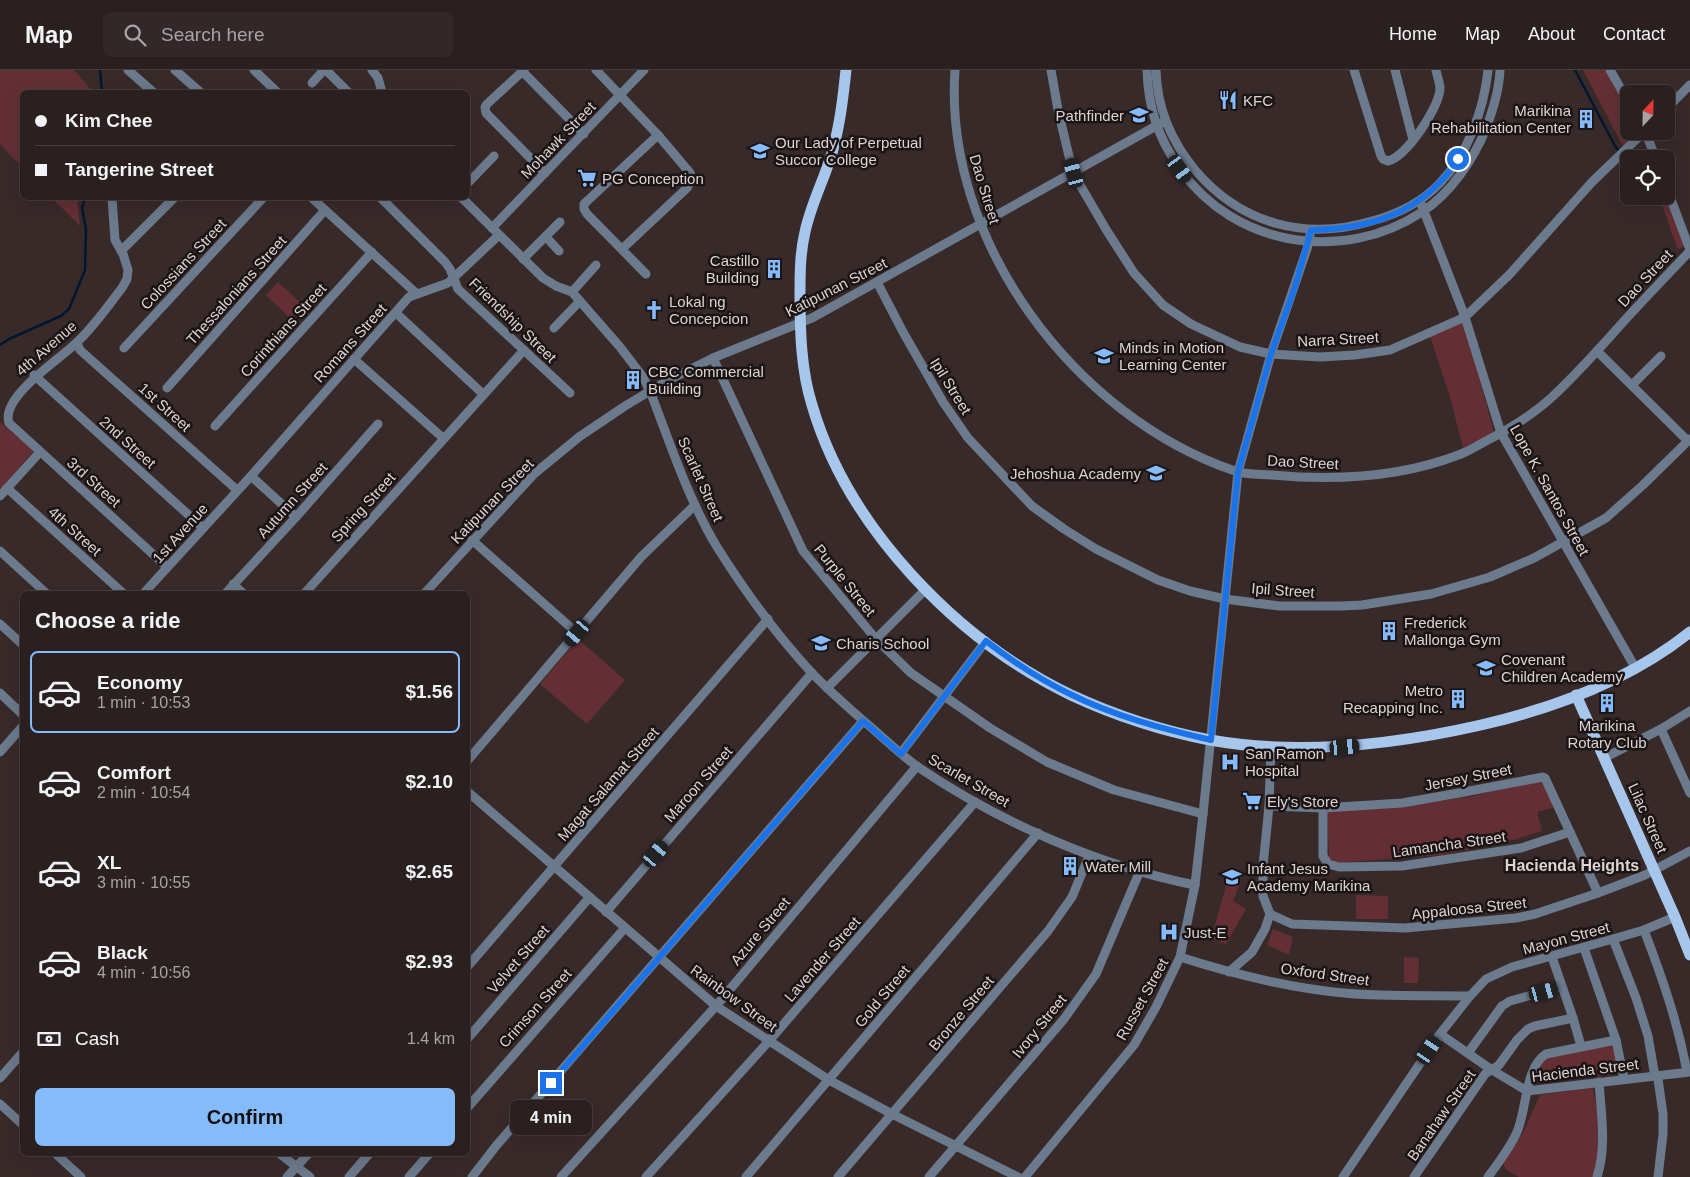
<!DOCTYPE html>
<html lang="en">
<head>
<meta charset="utf-8">
<style>
  :root { --surface:#2b2020; --page:#332829; --text:#f1f3f6; --muted:#a6a3a5; --line:#473e3e; --accent:#86bbfb }
  body { margin:0; font-family:Arial,sans-serif; background:var(--page); color:var(--text); height:100vh; display:flex; flex-direction:column; font-size:19px; white-space:nowrap }
  * { box-sizing:border-box; margin:0 }
  p { font-size:16px; color:var(--muted) }
  .icon { flex:none; width:28px; height:28px; fill:none; stroke:currentColor; stroke-width:2; stroke-linecap:round; stroke-linejoin:round }
  .map { position:relative; flex:1; overflow:hidden }
  .panel { position:absolute; left:20px; top:521px; width:450px; height:565px; display:flex; flex-direction:column; background:var(--surface); border-radius:8px; box-shadow:0 5px 20px #0002,0 0 0 1px var(--line) }
  .panel>* { flex:none }
  .banner { position:absolute; left:20px; top:20px; width:450px; height:110px; border-radius:8px; box-shadow:0 5px 20px #0002,0 0 0 1px var(--line); display:grid; align-content:center; height:110px; padding:0 15px; background:var(--surface) }
  .needle { width:32px; rotate:22deg }
  .fabs { position:absolute; left:1620px; top:15px; display:grid; gap:10px }
  .fabs a { display:grid; place-items:center; width:55px; height:55px; border-radius:8px; background:var(--surface); box-shadow:0 5px 20px #0002,0 0 0 1px var(--line); font-size:25px }
  .end { position:absolute; width:22px; height:22px; margin:-11px; border:6px solid #1a73e8; background:#fff; box-shadow:0 0 0 2px #fff }
  .from { border-radius:50% }
  .bubble { position:absolute; height:35px; border-radius:8px; background:var(--surface); box-shadow:0 5px 20px #0002,0 0 0 1px var(--line); font-size:16px; font-weight:800; line-height:35px; text-align:center }
  .car { position:absolute; width:15px; height:30px; margin:-15px -8px; border-radius:6px; box-shadow:0 0 4px 1px #0007; background:linear-gradient(#222 24%,#8ab4d8 0 40%,#222 0 76%,#8ab4d8 0 86%,#222 0) }
  .banner b { display:flex; align-items:center; gap:18px; height:48px; font-size:19px }
  .banner b+b { border-top:1px solid var(--line) }
  .banner i { width:12px; height:12px; background:var(--text) }
  ul { padding:0; list-style:none }
  li { display:flex; align-items:center; gap:15px; height:82px; margin:0 10px 8px; padding:0 5px; border:2px solid transparent; border-radius:8px }
  li div { flex:1 }
  li b { display:block; font-size:19px }
  li em { font-style:normal; font-weight:800 }
  li.on { border-color:var(--accent) }
  li>.icon { width:45px; height:45px; stroke-width:1.5 }
  h2 { padding:0 15px; font-size:22px; line-height:60px }
  .pay { display:flex; align-items:center; gap:12px; height:55px; padding:0 15px; font-size:19px }
  .pay p { margin-inline-start:auto }
  .primary-button { display:flex; gap:10px; margin-top:auto; padding:10px 15px }
  .primary-button a { flex:1; height:58px; border-radius:8px; background:var(--accent); color:#111; font-size:20px; font-weight:800; line-height:58px; text-align:center }
  header { display:flex; align-items:center; gap:30px; box-sizing:border-box; height:70px; padding:0 25px; background:var(--surface); border-bottom:1px solid var(--line) }
  header strong { font-size:24px }
  nav { display:flex; gap:28px; margin-inline-start:auto; font-size:18px }
  .search { width:350px; height:45px; background:var(--page); display:flex; align-items:center; gap:12px; box-sizing:border-box; padding:0 18px; border-radius:8px; color:var(--muted); font-size:19px }
  .map>svg:first-child { display:block }
  .green { fill:#632f34 }
  .lines { fill:none; stroke-linecap:round; stroke-linejoin:round }
  .stream { stroke:#011731; stroke-width:2.5 }
  .minor { stroke:#6b7a8c; stroke-width:9 }
  .major { stroke:#a6c6ec; stroke-width:11 }
  .route { stroke:#1a73e8; stroke-width:6 }
  .labels { text-anchor:middle; dominant-baseline:central; stroke-width:5; stroke-linejoin:round; paint-order:stroke }
  .poi-label { font-size:15px; fill:#ddd3d4; stroke:#1b1415; text-anchor:start }
  .street-label { font-size:15px; fill:#ddd3d4; stroke:#1b1415 }
  .neighbourhood-label { font-size:16px; font-weight:bold; fill:#ddd3d4; stroke:#1b1415 }
</style>
</head>
<body>
<header>
<strong>Map</strong>
<div class="search"><svg class="icon" aria-label="search" viewBox="0 0 24 24"><circle cx="10" cy="10" r="6"/><path d="M15 15l6 6"/></svg>Search here</div>
<nav><a>Home</a><a>Map</a><a>About</a><a>Contact</a></nav>
</header>
<div class="map">
<svg width="1690" height="1107" viewBox="0 0 1690 1107">
  <rect width="100%" height="100%" fill="#392a2a"/>
  <!-- green -->
  <g class="green">
    <polygon points="0,0 74,0 93,22 22,22 22,97 0,74"/>
    <polygon points="1583,0 1605,0 1629,40 1629,61 1641,61 1623,76"/>
    <polygon points="1659,126 1665,126 1684,176 1678,180"/>
    <polygon points="52,128 77,128 80,156"/>
    <polygon points="278,212 304,236 291,249 266,225"/>
    <polygon points="1463,250 1494,362 1463,378 1450,327 1430,266"/>
    <polygon points="0,352 30,378 33,382 0,419"/>
    <polygon points="578,569 625,610 587,654 540,614"/>
    <polygon points="1541,709 1556,737 1537,742 1542,761 1503,773 1440,785 1336,793 1329,789 1327,741 1406,736 1474,726"/>
    <polygon points="1227,812 1239,816 1233,831 1246,839 1226,874 1211,869"/>
    <polygon points="1356,825 1388,826 1388,849 1356,849"/>
    <polygon points="1273,859 1293,867 1289,885 1267,875"/>
    <polygon points="1404,887 1419,888 1418,913 1404,913"/>
    <path d="M 1614,974 L 1619,998 L 1615,1005 L 1535,1011 C 1538,1001 1541,992 1549,985 Z"/>
    <path d="M 1593,1018 C 1599,1052 1605,1073 1593,1107 L 1519,1107 L 1506,1100 L 1503,1093 L 1522,1065 L 1540,1025 Z"/>
  </g>
  <g class="lines">
    <!-- stream -->
    <g class="stream">
      <polyline points="100,0 102,22"/>
      <polyline points="1575,0 1615,76 1619,81"/>
      <polyline points="1623,85 1629,92"/>
      <polyline points="0,275 9,269 61,246 69,239 85,200 86,159 82,138 85,128"/>
    </g>
    <!-- minor -->
    <g class="minor">
      <polyline points="128,0 153,22"/>
      <polyline points="175,0 200,22"/>
      <polyline points="254,0 277,22"/>
      <polyline points="326,0 348,22"/>
      <polyline points="372,0 378,8 382,22"/>
      <polyline points="524,0 487,34 485,37 486,43 545,103"/>
      <polyline points="596,0 658,65 690,103 692,109 687,118 622,179"/>
      <path d="M 955,0 C 943,171 1075,347 1235,401 C 1246,405 1260,404 1272,405 C 1336,411 1400,408 1461,384 C 1469,381 1477,376 1484,372 C 1508,360 1531,346 1551,328 C 1577,304 1601,277 1624,251 C 1646,227 1668,204 1690,181"/>
      <polyline points="1051,0 1058,40 1073,103 1107,161 1134,203 1163,235 1191,254 1240,277 1271,284 1320,287 1355,285 1390,280 1465,247 1510,204 1592,112 1645,61"/>
      <path d="M 1147,0 C 1148,37 1158,68 1180,99 C 1235,177 1343,194 1422,142 C 1451,123 1473,90 1486,59 C 1493,39 1499,21 1500,0"/>
      <path d="M 1156,0 C 1157,37 1171,71 1195,100 C 1241,154 1305,171 1372,151 C 1398,144 1421,133 1440,113 C 1468,84 1484,39 1488,0"/>
      <path d="M 1354,0 L 1381,86 L 1383,89 L 1388,91 C 1406,87 1439,38 1440,19 C 1440,13 1437,6 1436,0"/>
      <polyline points="1395,0 1413,70"/>
      <polyline points="1610,0 1629,33"/>
      <polyline points="522,1 584,64"/>
      <polyline points="312,13 324,0"/>
      <polyline points="1666,39 1690,15"/>
      <polyline points="1645,61 1656,89"/>
      <polyline points="468,113 494,86"/>
      <polyline points="1666,116 1690,180"/>
      <path d="M 112,128 L 115,170 L 123,184 L 128,200 L 127,209 L 122,218 C 107,237 93,258 75,274 C 60,289 0,327 9,353 L 167,497"/>
      <polyline points="312,128 417,224"/>
      <polyline points="381,128 445,192 450,199 458,219 570,323"/>
      <path d="M 462,128 L 543,208 L 556,216 L 572,222 L 620,277 L 643,307 L 650,321 C 670,373 688,429 717,477 C 744,520 776,564 811,602 C 830,622 852,641 873,659 C 888,672 902,686 918,697 C 999,752 1099,796 1195,815"/>
      <polyline points="1420,131 1465,247 1501,363 1636,599"/>
      <polyline points="492,158 644,0"/>
      <polyline points="546,167 559,181"/>
      <polyline points="121,181 174,128"/>
      <polyline points="523,189 560,152"/>
      <polyline points="646,204 587,144 584,139 584,134 658,65"/>
      <polyline points="877,212 903,262 943,332 968,368 1032,436 1064,459 1096,479 1158,510 1190,521 1225,529 1279,536 1341,536 1362,535 1431,524 1490,507 1534,488 1606,448 1643,415 1690,369"/>
      <polyline points="572,222 596,195"/>
      <polyline points="396,243 483,324"/>
      <polyline points="554,258 580,231"/>
      <polyline points="77,273 80,280 237,420"/>
      <polyline points="124,278 263,128"/>
      <polyline points="1597,281 1688,371"/>
      <polyline points="713,288 803,481 875,568 911,603 990,658 1047,692 1114,720 1203,744"/>
      <polyline points="354,289 443,368"/>
      <polyline points="34,305 203,458"/>
      <polyline points="1632,315 1661,286"/>
      <polyline points="167,318 325,140"/>
      <polyline points="215,356 372,182"/>
      <polyline points="251,406 296,447"/>
      <polyline points="7,418 124,524"/>
      <polyline points="0,426 40,382"/>
      <polyline points="472,470 577,563"/>
      <polyline points="0,481 47,524"/>
      <polyline points="233,514 244,524"/>
      <polyline points="143,524 251,406 409,227 448,213 499,165"/>
      <polyline points="225,524 296,447 378,354"/>
      <polyline points="304,524 524,280"/>
      <polyline points="424,524 534,404 579,367 625,336 665,312 713,288 812,248 1165,51"/>
      <polyline points="0,554 22,574"/>
      <polyline points="827,618 925,520"/>
      <polyline points="0,623 22,644"/>
      <polyline points="1661,659 1690,723"/>
      <polyline points="0,682 22,657"/>
      <polyline points="901,683 986,571"/>
      <polyline points="1604,688 1661,659 1690,641"/>
      <polyline points="468,690 641,487 695,435"/>
      <polyline points="468,722 716,936 829,1010 892,1044 1018,1107"/>
      <polyline points="1269,736 1323,738 1402,733 1459,723 1543,707 1545,708 1598,823"/>
      <polyline points="1323,738 1323,786 1328,794 1339,797 1402,796 1521,778 1570,762"/>
      <polyline points="606,842 812,603"/>
      <polyline points="1270,844 1292,854 1405,858 1516,848 1535,844 1598,823 1645,805 1690,781"/>
      <path d="M 1644,860 C 1662,907 1678,953 1687,1002"/>
      <polyline points="1613,869 1636,928 1648,966 1654,1001 1658,1009 1663,1044 1663,1064 1658,1107"/>
      <polyline points="1584,878 1616,970 1624,1009"/>
      <path d="M 1180,887 C 1233,904 1289,918 1344,923 C 1386,927 1428,925 1470,926"/>
      <polyline points="1552,887 1573,948 1581,976"/>
      <polyline points="468,896 768,549"/>
      <polyline points="1229,902 1252,882 1265,859 1270,844 1263,826 1263,796 1269,736 1271,676"/>
      <polyline points="1440,964 1492,1000 1527,1021 1690,1002"/>
      <polyline points="468,968 589,828"/>
      <polyline points="1468,983 1502,936 1510,931 1561,917"/>
      <polyline points="0,1008 22,983"/>
      <polyline points="0,1034 22,1054"/>
      <polyline points="468,1037 624,859"/>
      <polyline points="56,1084 81,1107"/>
      <polyline points="280,1084 310,1107"/>
      <polyline points="287,1107 308,1084"/>
      <polyline points="349,1107 369,1084"/>
      <polyline points="409,1107 429,1084"/>
      <polyline points="472,1107 496,1076 863,651"/>
      <polyline points="561,1107 716,936 917,696"/>
      <polyline points="646,1107 769,971 975,732"/>
      <polyline points="746,1107 1038,763"/>
      <polyline points="838,1107 1048,861 1072,827 1089,786"/>
      <polyline points="929,1107 1064,949 1096,904 1139,803"/>
      <polyline points="1025,1107 1134,975 1156,937 1180,887 1195,815 1203,744 1238,402 1271,284 1307,179 1311,160"/>
      <polyline points="1343,1107 1440,964 1470,926 1486,909 1512,897 1613,869 1644,860 1675,847"/>
      <polyline points="1414,1107 1485,1004 1499,995 1517,970 1528,959 1535,956 1573,948"/>
      <path d="M 1488,1107 C 1499,1092 1510,1078 1517,1062 C 1527,1039 1525,997 1546,984 L 1616,970"/>
      <path d="M 1597,1107 C 1607,1076 1601,1043 1599,1012"/>
    </g>
    <!-- major -->
    <g class="major">
      <path d="M 846,0 C 843,28 840,55 832,83 C 824,110 811,134 805,162 C 800,183 800,204 800,225 C 800,261 801,300 812,335 C 848,458 957,570 1071,625 C 1114,645 1163,661 1210,670 C 1300,686 1393,675 1481,655 C 1555,638 1630,610 1690,562"/>
      <polyline points="1576,625 1675,847 1690,885"/>
    </g>
  </g>
  <g class="lines">
    <!-- route -->
    <path class="route" d="M 551,1013 L 863,651 L 901,684 L 986,571 C 1012,591 1040,610 1070,624 C 1114,646 1163,659 1211,670 L 1238,402 L 1271,284 L 1295,217 L 1311,160 C 1372,159 1424,142 1458,89"/>
  </g>
  <!-- icons -->
  <defs>
    <g id="restaurant-bare" transform="scale(1.5)"><path d="M-5-6h1v4h1v-4h1v4h1v-4h1v5L-1.5 .5V6h-2V.5L-5-1ZM5-6V6H3V1.5H1.5Q1.5-4 5-6Z" fill="#86bbfb" stroke="#1b1415" stroke-width="2.5" paint-order="stroke"/></g>
    <g id="school-bare" transform="scale(1.5)"><path d="M0-5L7-2L0 1L-7-2ZM-4 1L0 2.5L4 1V4Q0 6-4 4Z" fill="#86bbfb" stroke="#1b1415" stroke-width="2.5" paint-order="stroke"/></g>
    <g id="building-bare" transform="scale(1.5)"><path d="M-4-6H4V6H1V3H-1V6H-4ZM-2.5-4.3h1.7v1.8h-1.7ZM.8-4.3h1.7v1.8H.8ZM-2.5-1h1.7V.8h-1.7ZM.8-1h1.7V.8H.8Z" fill="#86bbfb" stroke="#1b1415" stroke-width="2.5" paint-order="stroke"/></g>
    <g id="university-bare" transform="scale(1.5)"><path d="M0-5L7-2L0 1L-7-2ZM-4 1L0 2.5L4 1V4Q0 6-4 4Z" fill="#86bbfb" stroke="#1b1415" stroke-width="2.5" paint-order="stroke"/></g>
    <g id="supermarket-bare" transform="scale(1.5)"><path d="M-6-5.5h2.5l.6 2H6L4.5 2H-2.5L-4.4-4H-6ZM-1.5 3.2a1.3 1.3 0 1 0 .1 0ZM3 3.2a1.3 1.3 0 1 0 .1 0Z" fill="#86bbfb" stroke="#1b1415" stroke-width="2.5" paint-order="stroke"/></g>
    <g id="church-bare" transform="scale(1.5)"><path d="M-1.2-6h2.4v3.5h3.3v2.4h-3.3V6h-2.4V-.1h-3.3v-2.4h3.3Z" fill="#86bbfb" stroke="#1b1415" stroke-width="2.5" paint-order="stroke"/></g>
    <g id="hospital-bare" transform="scale(1.5)"><path d="M-5-5h3v3.5h4V-5h3V5h-3V1.5h-4V5h-3Z" fill="#86bbfb" stroke="#1b1415" stroke-width="2.5" paint-order="stroke"/></g>
  </defs>
  <g fill-rule="evenodd">
    <use href="#restaurant-bare" x="1228" y="30"/>
    <use href="#school-bare" x="1139" y="45"/>
    <use href="#building-bare" x="1586" y="49"/>
    <use href="#university-bare" x="760" y="81"/>
    <use href="#supermarket-bare" x="587" y="108"/>
    <use href="#building-bare" x="774" y="199"/>
    <use href="#church-bare" x="654" y="240"/>
    <use href="#school-bare" x="1104" y="286"/>
    <use href="#building-bare" x="633" y="310"/>
    <use href="#school-bare" x="1156" y="403"/>
    <use href="#building-bare" x="1389" y="561"/>
    <use href="#school-bare" x="821" y="573"/>
    <use href="#school-bare" x="1486" y="598"/>
    <use href="#building-bare" x="1458" y="629"/>
    <use href="#building-bare" x="1607" y="633"/>
    <use href="#hospital-bare" x="1230" y="692"/>
    <use href="#supermarket-bare" x="1252" y="731"/>
    <use href="#building-bare" x="1070" y="796"/>
    <use href="#school-bare" x="1232" y="807"/>
    <use href="#hospital-bare" x="1169" y="862"/>
  </g>
  <g class="labels">
    <!-- poi labels -->
    <g class="poi-label">
      <text x="1243" y="30">KFC</text>
      <text x="1571" y="40" text-anchor="end">Marikina<tspan x="1571" dy="17">Rehabilitation Center</tspan></text>
      <text x="1124" y="45" text-anchor="end">Pathfinder</text>
      <text x="775" y="72">Our Lady of Perpetual<tspan x="775" dy="17">Succor College</tspan></text>
      <text x="602" y="108">PG Conception</text>
      <text x="759" y="190" text-anchor="end">Castillo<tspan x="759" dy="17">Building</tspan></text>
      <text x="669" y="231">Lokal ng<tspan x="669" dy="17">Concepcion</tspan></text>
      <text x="1119" y="277">Minds in Motion<tspan x="1119" dy="17">Learning Center</tspan></text>
      <text x="648" y="301">CBC Commercial<tspan x="648" dy="17">Building</tspan></text>
      <text x="1141" y="403" text-anchor="end">Jehoshua Academy</text>
      <text x="1404" y="552">Frederick<tspan x="1404" dy="17">Mallonga Gym</tspan></text>
      <text x="836" y="573">Charis School</text>
      <text x="1501" y="589">Covenant<tspan x="1501" dy="17">Children Academy</tspan></text>
      <text x="1443" y="620" text-anchor="end">Metro<tspan x="1443" dy="17">Recapping Inc.</tspan></text>
      <text x="1607" y="655" text-anchor="middle">Marikina<tspan x="1607" dy="17">Rotary Club</tspan></text>
      <text x="1245" y="683">San Ramon<tspan x="1245" dy="17">Hospital</tspan></text>
      <text x="1267" y="731">Ely's Store</text>
      <text x="1085" y="796">Water Mill</text>
      <text x="1247" y="798">Infant Jesus<tspan x="1247" dy="17">Academy Marikina</tspan></text>
      <text x="1184" y="862">Just-E</text>
    </g>
    <!-- street labels -->
    <g class="street-label">
      <text transform="translate(558 70) rotate(-46)">Mohawk Street</text>
      <text transform="translate(985 119) rotate(73)">Dao Street</text>
      <text transform="translate(183 194) rotate(-47)">Colossians Street</text>
      <text transform="translate(1645 208) rotate(-47)">Dao Street</text>
      <text transform="translate(836 217) rotate(-27)">Katipunan Street</text>
      <text transform="translate(236 220) rotate(-48)">Thessalonians Street</text>
      <text transform="translate(513 250) rotate(44)">Friendship Street</text>
      <text transform="translate(283 260) rotate(-48)">Corinthians Street</text>
      <text transform="translate(1338 269) rotate(-3)">Narra Street</text>
      <text transform="translate(350 273) rotate(-48)">Romans Street</text>
      <text transform="translate(46 278) rotate(-41)">4th Avenue</text>
      <text transform="translate(951 316) rotate(58)">Ipil Street</text>
      <text transform="translate(165 337) rotate(42)">1st Street</text>
      <text transform="translate(128 372) rotate(42)">2nd Street</text>
      <text transform="translate(1303 392) rotate(3)">Dao Street</text>
      <text transform="translate(701 409) rotate(66)">Scarlet Street</text>
      <text transform="translate(94 412) rotate(42)">3rd Street</text>
      <text transform="translate(1550 420) rotate(61)">Lope K. Santos Street</text>
      <text transform="translate(292 430) rotate(-48)">Autumn Street</text>
      <text transform="translate(492 431) rotate(-46)">Katipunan Street</text>
      <text transform="translate(363 437) rotate(-48)">Spring Street</text>
      <text transform="translate(75 461) rotate(42)">4th Street</text>
      <text transform="translate(180 463) rotate(-48)">1st Avenue</text>
      <text transform="translate(845 510) rotate(51)">Purple Street</text>
      <text transform="translate(1283 520) rotate(4)">Ipil Street</text>
      <text transform="translate(1468 707) rotate(-11)">Jersey Street</text>
      <text transform="translate(969 710) rotate(30)">Scarlet Street</text>
      <text transform="translate(608 714) rotate(-49)">Magat Salamat Street</text>
      <text transform="translate(698 714) rotate(-49)">Maroon Street</text>
      <text transform="translate(1648 748) rotate(66)">Lilac Street</text>
      <text transform="translate(1449 774) rotate(-8)">Lamancha Street</text>
      <text transform="translate(1469 838) rotate(-6)">Appaloosa Street</text>
      <text transform="translate(760 861) rotate(-50)">Azure Street</text>
      <text transform="translate(1566 868) rotate(-15)">Mayon Street</text>
      <text transform="translate(518 889) rotate(-49)">Velvet Street</text>
      <text transform="translate(822 889) rotate(-49)">Lavender Street</text>
      <text transform="translate(1325 904) rotate(8)">Oxford Street</text>
      <text transform="translate(882 926) rotate(-50)">Gold Street</text>
      <text transform="translate(734 928) rotate(36)">Rainbow Street</text>
      <text transform="translate(1142 929) rotate(-61)">Russet Street</text>
      <text transform="translate(535 938) rotate(-48)">Crimson Street</text>
      <text transform="translate(961 943) rotate(-50)">Bronze Street</text>
      <text transform="translate(1039 956) rotate(-51)">Ivory Street</text>
      <text transform="translate(1585 1000) rotate(-7)">Hacienda Street</text>
      <text transform="translate(1441 1045) rotate(-55)">Banahaw Street</text>
    </g>
    <!-- neighbourhood labels -->
    <g class="neighbourhood-label">
      <text x="1572" y="795">Hacienda Heights</text>
    </g>
  </g>
</svg>
<div class="fabs">
<a><svg class="needle" viewBox="-14 -14 28 28"><path d="M0-13l5 13h-10z" fill="#e53935"/><path d="M0 13l5-13h-10z" fill="#a6a3a5"/></svg></a>
<a><svg class="icon" aria-label="locate" viewBox="0 0 24 24"><circle cx="12" cy="12" r="6"/><path d="M12 2v4M12 18v4M2 12h4M18 12h4"/></svg></a>
</div>
<i class="end from" style="left:1458px;top:89px"></i>
<i class="end" style="left:551px;top:1013px"></i>
<div class="bubble" style="left:510px;top:1030px;width:82px">4 min</div>
<i class="car" style="left:1180px;top:99px;rotate:144deg"></i>
<i class="car" style="left:1074px;top:103px;rotate:345deg"></i>
<i class="car" style="left:577px;top:563px;rotate:220deg"></i>
<i class="car" style="left:1345px;top:677px;rotate:85deg"></i>
<i class="car" style="left:656px;top:784px;rotate:40deg"></i>
<i class="car" style="left:1544px;top:922px;rotate:75deg"></i>
<i class="car" style="left:1429px;top:980px;rotate:34deg"></i>
<div class="banner">
<b><i class="from"></i>Kim Chee</b>
<b><i></i>Tangerine Street</b>
</div>
<section class="panel">
<h2>Choose a ride</h2>
<ul>
<li class="on"><svg class="icon" aria-label="car" viewBox="0 0 24 24"><path d="M5 17H2v-5l4-1 3-4h7l3 4 3 1v5h-3M9 17h6M6 11h13"/><circle cx="7" cy="17" r="2"/><circle cx="17" cy="17" r="2"/></svg><div><b>Economy</b><p>1 min · 10:53</p></div><em>$1.56</em></li>
<li><svg class="icon" aria-label="car" viewBox="0 0 24 24"><path d="M5 17H2v-5l4-1 3-4h7l3 4 3 1v5h-3M9 17h6M6 11h13"/><circle cx="7" cy="17" r="2"/><circle cx="17" cy="17" r="2"/></svg><div><b>Comfort</b><p>2 min · 10:54</p></div><em>$2.10</em></li>
<li><svg class="icon" aria-label="car" viewBox="0 0 24 24"><path d="M5 17H2v-5l4-1 3-4h7l3 4 3 1v5h-3M9 17h6M6 11h13"/><circle cx="7" cy="17" r="2"/><circle cx="17" cy="17" r="2"/></svg><div><b>XL</b><p>3 min · 10:55</p></div><em>$2.65</em></li>
<li><svg class="icon" aria-label="car" viewBox="0 0 24 24"><path d="M5 17H2v-5l4-1 3-4h7l3 4 3 1v5h-3M9 17h6M6 11h13"/><circle cx="7" cy="17" r="2"/><circle cx="17" cy="17" r="2"/></svg><div><b>Black</b><p>4 min · 10:56</p></div><em>$2.93</em></li>
</ul>
<div class="pay"><svg class="icon" aria-label="cash" viewBox="0 0 24 24"><path d="M3 7h18v10H3z"/><circle cx="12" cy="12" r="2"/></svg>Cash<p>1.4 km</p></div>
<div class="primary-button"><a>Confirm</a></div>
</section>
</div>
</body>
</html>
